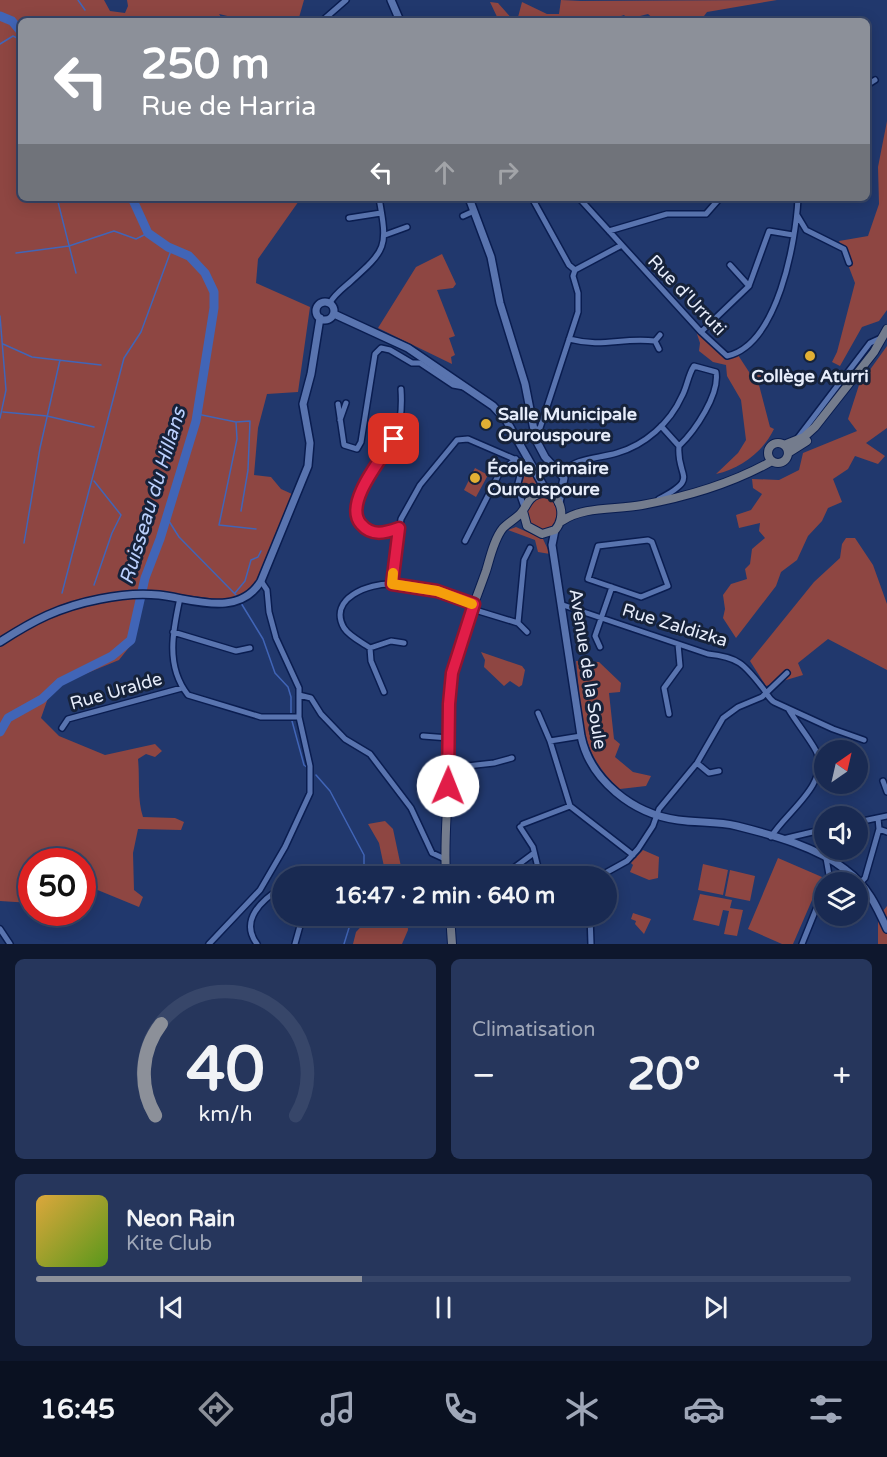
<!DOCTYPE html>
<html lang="fr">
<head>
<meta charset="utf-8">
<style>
	:root { --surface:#192a52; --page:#26365c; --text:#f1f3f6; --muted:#9fa7b8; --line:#374669; --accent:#8c9099 }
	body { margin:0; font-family:"Varela Round",sans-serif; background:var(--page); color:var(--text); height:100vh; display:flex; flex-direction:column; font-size:22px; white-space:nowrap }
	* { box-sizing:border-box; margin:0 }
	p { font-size:20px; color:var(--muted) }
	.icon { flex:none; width:33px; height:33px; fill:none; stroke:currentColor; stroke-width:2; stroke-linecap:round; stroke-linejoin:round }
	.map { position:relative; height:944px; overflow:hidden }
	.details { display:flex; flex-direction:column; gap:15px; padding:15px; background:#0e172d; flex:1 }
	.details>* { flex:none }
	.hud { position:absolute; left:18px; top:18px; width:852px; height:183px; border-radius:9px; box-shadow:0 3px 15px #0003,0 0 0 2px var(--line); background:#8c9099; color:#fff; overflow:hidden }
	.needle { width:39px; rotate:34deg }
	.controls { position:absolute; left:814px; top:740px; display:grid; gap:12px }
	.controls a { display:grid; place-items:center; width:54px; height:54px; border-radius:50%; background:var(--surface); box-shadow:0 3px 15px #0003,0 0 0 2px var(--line); font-size:30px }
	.speed { position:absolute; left:18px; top:848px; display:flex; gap:12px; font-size:30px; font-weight:700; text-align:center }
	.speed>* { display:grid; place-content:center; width:78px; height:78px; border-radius:50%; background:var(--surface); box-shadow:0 3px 15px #0003,0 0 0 2px var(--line); line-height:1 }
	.speed .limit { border:9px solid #d22; background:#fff; color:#111 }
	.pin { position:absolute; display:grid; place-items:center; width:51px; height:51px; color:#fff; margin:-26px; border-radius:12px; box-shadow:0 3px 9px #0006 }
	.me { position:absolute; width:66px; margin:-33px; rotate:1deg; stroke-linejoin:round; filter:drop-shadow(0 0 4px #0008) }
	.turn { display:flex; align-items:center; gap:21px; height:126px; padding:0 24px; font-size:27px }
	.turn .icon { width:78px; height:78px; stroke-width:2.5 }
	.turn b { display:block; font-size:42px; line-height:51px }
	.lanes { display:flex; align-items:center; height:57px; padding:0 24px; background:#0003; justify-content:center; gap:30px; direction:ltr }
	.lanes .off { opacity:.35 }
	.big { font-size:45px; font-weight:700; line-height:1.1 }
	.details .card { flex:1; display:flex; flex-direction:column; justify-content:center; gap:9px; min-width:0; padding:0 21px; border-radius:9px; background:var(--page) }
	.details .dial { align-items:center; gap:0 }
	.dial svg { height:156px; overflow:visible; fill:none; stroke:var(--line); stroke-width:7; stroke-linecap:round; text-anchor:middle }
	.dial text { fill:var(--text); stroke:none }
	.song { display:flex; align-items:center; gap:18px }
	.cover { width:72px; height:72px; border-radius:9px; background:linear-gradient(135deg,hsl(40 70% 55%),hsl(90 70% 35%)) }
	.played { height:6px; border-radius:3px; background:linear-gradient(90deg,var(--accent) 40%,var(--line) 40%) }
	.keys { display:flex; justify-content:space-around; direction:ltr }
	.heat { display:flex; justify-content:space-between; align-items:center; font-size:33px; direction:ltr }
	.details .tiles { flex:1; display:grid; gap:15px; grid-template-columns:1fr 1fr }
	.card:last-child { grid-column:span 2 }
	.trip { position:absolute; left:272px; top:866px; width:345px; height:60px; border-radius:30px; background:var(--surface); box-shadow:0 3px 15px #0003,0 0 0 2px var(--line); font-weight:700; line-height:60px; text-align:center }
	.menu { display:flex; height:96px; justify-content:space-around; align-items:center; background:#0a1121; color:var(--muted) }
	.menu .icon { width:42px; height:42px }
	.menu .selected { color:var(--accent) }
	.menu b { font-size:27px; color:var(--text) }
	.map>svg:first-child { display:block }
	.green { fill:#8e4642 }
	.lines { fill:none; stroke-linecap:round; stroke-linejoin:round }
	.stream { stroke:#4165b7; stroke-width:1.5 }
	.river { stroke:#4165b7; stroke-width:9 }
	.minor-casing { stroke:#0a1d50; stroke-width:8 }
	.tertiary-casing { stroke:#0a1d50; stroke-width:10 }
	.secondary-casing { stroke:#0a1d50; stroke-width:10 }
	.minor { stroke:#5974af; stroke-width:5 }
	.tertiary { stroke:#5974af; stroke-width:7 }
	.secondary { stroke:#747c8d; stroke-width:8 }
	.route-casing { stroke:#92132f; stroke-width:15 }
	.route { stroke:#e11d48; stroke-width:10 }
	.slow { stroke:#f59e0b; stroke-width:10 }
	.poi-dot { fill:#e2af34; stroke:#16223a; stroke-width:2 }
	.labels { text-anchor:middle; stroke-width:6; stroke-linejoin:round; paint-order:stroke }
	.street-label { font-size:18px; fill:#e7edfb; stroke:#16223a }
	.poi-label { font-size:18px; font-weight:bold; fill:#e7edfb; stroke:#16223a; text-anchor:start }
	.water-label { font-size:20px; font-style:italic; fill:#bbd0fd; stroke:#16223a }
</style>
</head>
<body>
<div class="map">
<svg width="887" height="944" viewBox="0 0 887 944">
	<rect width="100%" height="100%" fill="#21386d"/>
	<path class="green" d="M0,0H104L110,11L125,13L128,6L127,0H304L298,21H249L219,14L224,21H21V198H301L258,259L256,283L310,307L298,392L267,394L258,428L254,475L271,477L281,489L292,494L258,579L248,592L225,600L146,590L134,641L119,660L58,685L48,698L41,718L59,736L105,755L155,744L162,751L155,757L146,754L138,759C140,778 137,799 143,817L175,818L184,822L181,830L138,829L133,853L134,890L143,897L139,907L83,884L80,858L56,855L54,861H32L31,903L0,901Z
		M561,0L581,1L777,0L707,12L704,16L706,21H656L648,14L628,19L624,15L621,16L623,21H517L522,2L547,14H559Z
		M490,2L498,3L514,21H499Z
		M887,121V310L879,321L862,327L840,366L832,362L837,352L855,283L839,241L868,236L879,204L878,167Z
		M442,254L456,284L453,288L437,290L455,336L449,338L455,355L451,357L452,364L378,328L416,267Z
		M695,328L723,354L738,355L751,375L756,369L765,376L759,385L770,427L774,429C763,452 741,468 716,474L738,453L746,440L741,400L727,376L726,365L713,362L699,351L700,343Z
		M887,346V428L866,443L885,456L878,464L855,456L848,469L833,479L842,502L828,508L822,521L808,536L797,560L781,572L776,586L736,638L723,618L725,609L723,595L731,584L747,579L745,569L750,564L752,549L765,538L759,531L760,523L739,528L736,515L751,510L762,494L753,488L752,479L779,480L799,470L803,453L857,431L848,419L859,385Z
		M528,466L536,481L535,491L528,494L521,486Z
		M475,468L488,475L476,497L464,490Z
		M527 513a16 16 0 1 1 32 0a16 16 0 1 1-32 0Z
		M516,527L543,539L550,554L538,552L535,540L508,530Z
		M846,538H855L873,565L887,604V670L828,639L798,663L803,675L766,686L750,661L814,582L840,558L842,544Z
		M481,652L522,666L525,670L522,685L519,687L510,681L504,686L484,667L485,660Z
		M576,661L599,662L621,683L620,692L609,693L614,739L620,744L615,757L633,772L651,776L646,786L620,789C578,753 582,713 576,661Z
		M385,821L393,829L403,876H386L379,843L368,824Z
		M643,850L659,857L658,878L649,880L630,872L633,865L631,863Z
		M778,858L822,877L793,944H782L748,929Z
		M703,864L728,870L723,895L698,890Z
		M730,870L755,876L750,901L725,896Z
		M700,894L732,900L730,908L743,910L737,936L724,934L729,911L723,910L719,926L693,920Z
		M887,906V944H878V917Z
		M633,913L651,919L644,934L635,924L636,921L631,919Z
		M372,915H407L408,930L402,944H353L356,932Z"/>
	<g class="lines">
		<path class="stream" d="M78,0L85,10
			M0,44L13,36L19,39
			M57,198L76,273
			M16,253L69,246L114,231L136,239L148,233
			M0,316L6,390L0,418
			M3,344L32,357L101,365
			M3,412L47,416L94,427
			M197,414L236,422L250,421L248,470L241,511
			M236,422L237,439L219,525L256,529
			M167,518L179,537L237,596
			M24,543L40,448L60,360
			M94,585L112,533L121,515L94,481
			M62,593L124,358L141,332L172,248
			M235,593L245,581L251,560L258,557L261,551
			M241,603L263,639L275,673L288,687L291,697V714
			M292,721L304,765L308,768
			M316,775L330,791L364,855V876
			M344,944L353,915"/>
		<path class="river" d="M0,16L12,21L21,32
			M0,732L8,718L42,699L60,682L112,656L131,640L145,578L160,539L196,421L214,308V292L205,273L189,256L168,247L148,233L132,198"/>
		<defs>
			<path id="minor" d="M322,21L346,0
				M867,85L875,80
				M532,198L569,265L575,270L573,276L578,293V312L540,428L534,431
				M579,198L701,332L727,356C778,345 796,241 798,198
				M797,215L806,230L844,249L849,263
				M463,216L474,211
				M349,218L381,213
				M609,231L667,214H706L720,198
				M385,235L407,227
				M730,265L749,286
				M575,270L620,246
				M330,303C334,295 342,289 349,283C387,249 388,248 379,198
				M701,332L749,286L769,231L793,235
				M569,339C603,348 622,337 655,341
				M659,349L655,341L660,335
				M338,404L344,445L357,449L361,442L375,354L381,348L390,350L412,363H420L453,385L464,387
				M340,420L346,403
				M797,439L870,343L881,338
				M561,473C577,457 597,459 617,453C645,445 670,423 682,396C687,387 688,375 694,366L716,372C720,394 695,431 679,446L661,426
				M659,499C701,477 676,478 679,446
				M399,528C386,533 372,537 361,525C341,501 387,458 396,435C401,422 402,404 401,389
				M648,540L652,542L668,586L641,597L588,579L598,546Z
				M465,541L500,472L516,459
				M392,584L401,519L420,485L457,440L468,439L519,461L522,468L517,487L524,507
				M180,598C173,630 165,666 188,695L261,717H299
				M563,605L708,654C738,657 744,664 762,687C767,693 768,698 774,702L833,729L864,740
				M472,609L518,623L524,560L530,548
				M518,623L527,632
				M173,632L236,651L250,648
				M600,647L595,636L612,587
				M370,648L391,641L404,643
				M384,692L371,661L370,648C362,642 350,637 344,628C327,598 370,583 392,584C420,584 448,594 474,604
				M299,695L311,698L321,714L345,739L370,754L411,808L432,853L445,859
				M538,713L550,741L570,806L633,855
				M669,714L664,688L680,666L678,644
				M62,728L68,719L182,688
				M423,736L449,738
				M550,741L581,736
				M697,763L709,773L719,771
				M449,768L494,763L512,758
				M883,781L887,792
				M878,818L879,829L887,832
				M858,822L887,816
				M523,824L570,806
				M520,827L533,847L540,876
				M771,837C785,813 829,785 817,753C813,743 796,722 789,710
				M783,839L825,829
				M826,858L829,875L827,882
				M507,873L534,853
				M600,876L627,861L638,849L653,826L659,809L697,763L723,718L738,707L762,697L787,673
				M860,883L865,878L879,829
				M590,915L591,944
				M0,929L10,944
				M209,944L260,890L285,847L310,793V766L299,717V688L276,638L269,612L267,590L261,581
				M257,944C239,920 262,900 282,887
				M295,944L303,915
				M802,944L825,887"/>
			<path id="tertiary" d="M391,0L400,21
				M469,198L491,257L500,303L525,384L536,440L545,457L564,478L559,503
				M316 311a9 9 0 1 1 18 0a9 9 0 1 1-18 0Z
				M334,314L408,348L493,406L506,420L548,494
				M555,530L552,545L581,736C590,780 633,814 678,820C698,823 718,821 737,826C773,835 817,847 846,870C867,885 877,907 887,929
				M0,642C34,620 59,607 100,599C119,595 140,593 159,595C193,599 239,618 261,581L308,466L310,443L303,404L311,374L320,318"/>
			<path id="secondary" d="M768 453a10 10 0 1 1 20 0a10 10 0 1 1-20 0Z
				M784,445L804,437L815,427L874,352L887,329
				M788,453L807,441
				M562,521C583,506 616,510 642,505C686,497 733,483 772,461
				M446,876C444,844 447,817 448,785C450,754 446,724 450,693C454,650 472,611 486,571C490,558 494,539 503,528C508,523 515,519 520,514C527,507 527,498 538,494C560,488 568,516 555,530L542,534L527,526L523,511
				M450,915L452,944"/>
		</defs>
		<use href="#minor" class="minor-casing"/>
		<use href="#tertiary" class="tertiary-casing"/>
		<use href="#secondary" class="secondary-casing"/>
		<use href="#minor" class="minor"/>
		<use href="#tertiary" class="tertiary"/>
		<use href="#secondary" class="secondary"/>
	</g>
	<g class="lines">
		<defs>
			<path id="route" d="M394,439C382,458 343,504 361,524C372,537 385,533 399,528L392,584L437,591L474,604L452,673L449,704L448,786"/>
		</defs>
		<use href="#route" class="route-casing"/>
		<use href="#route" class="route"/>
		<path class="slow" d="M393,573L392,584L437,591L472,604"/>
	</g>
	<g class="poi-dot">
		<circle cx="810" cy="356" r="6"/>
		<circle cx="486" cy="424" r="6"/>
		<circle cx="475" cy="478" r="6"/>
	</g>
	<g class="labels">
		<g class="street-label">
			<text transform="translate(687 295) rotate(46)" y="6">Rue d'Urruti</text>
			<text transform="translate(675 625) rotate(17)" y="6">Rue Zaldizka</text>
			<text transform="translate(588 669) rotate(81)" y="6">Avenue de la Soule</text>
			<text transform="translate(116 691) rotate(-16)" y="6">Rue Uralde</text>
		</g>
		<g class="poi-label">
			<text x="810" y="382" text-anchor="middle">Collège Aturri</text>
			<text x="498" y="420">Salle Municipale<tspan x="498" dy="21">Ourouspoure</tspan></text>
			<text x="487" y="474">École primaire<tspan x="487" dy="21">Ourouspoure</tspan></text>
		</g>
		<g class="water-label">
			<text transform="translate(152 496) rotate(-73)" y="7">Ruisseau du Hillans</text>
		</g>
	</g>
</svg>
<div class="controls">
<a><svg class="needle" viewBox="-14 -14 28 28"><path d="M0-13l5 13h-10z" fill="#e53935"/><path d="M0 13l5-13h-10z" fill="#9fa7b8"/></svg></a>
<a><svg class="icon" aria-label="sound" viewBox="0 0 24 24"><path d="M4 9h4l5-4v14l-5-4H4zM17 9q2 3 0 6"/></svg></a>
<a><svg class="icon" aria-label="layers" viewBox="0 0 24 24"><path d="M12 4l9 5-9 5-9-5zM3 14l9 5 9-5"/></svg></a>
</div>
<div class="speed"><div class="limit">50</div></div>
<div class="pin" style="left:394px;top:439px;background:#d93025"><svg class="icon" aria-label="arrive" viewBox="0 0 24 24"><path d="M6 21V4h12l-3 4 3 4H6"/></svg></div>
<svg class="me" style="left:448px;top:786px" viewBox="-20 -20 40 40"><circle r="19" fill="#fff"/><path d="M0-13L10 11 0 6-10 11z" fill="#e11d48"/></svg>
<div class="trip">16:47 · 2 min · 640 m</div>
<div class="hud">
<div class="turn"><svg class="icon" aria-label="left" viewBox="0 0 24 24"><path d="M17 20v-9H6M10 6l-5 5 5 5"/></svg><div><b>250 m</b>Rue de Harria</div></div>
<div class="lanes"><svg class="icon" aria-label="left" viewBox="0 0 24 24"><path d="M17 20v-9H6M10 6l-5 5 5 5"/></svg><svg class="icon off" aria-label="ahead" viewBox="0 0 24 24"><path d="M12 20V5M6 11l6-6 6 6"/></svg><svg class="icon off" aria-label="right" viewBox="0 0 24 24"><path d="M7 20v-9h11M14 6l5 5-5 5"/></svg></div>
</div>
</div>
<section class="details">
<div class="tiles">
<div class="card dial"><svg viewBox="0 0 100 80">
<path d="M14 69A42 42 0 1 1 86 69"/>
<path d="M14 69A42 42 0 0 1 17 22" stroke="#8c9099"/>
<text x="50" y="56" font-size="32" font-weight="700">40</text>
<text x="50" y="72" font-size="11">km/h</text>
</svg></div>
<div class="card"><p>Climatisation</p>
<div class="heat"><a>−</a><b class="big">20°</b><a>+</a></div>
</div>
<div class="card">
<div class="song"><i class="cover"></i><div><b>Neon Rain</b><p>Kite Club</p></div></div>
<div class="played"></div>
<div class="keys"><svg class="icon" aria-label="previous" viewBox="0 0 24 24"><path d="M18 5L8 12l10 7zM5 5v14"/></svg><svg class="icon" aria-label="pause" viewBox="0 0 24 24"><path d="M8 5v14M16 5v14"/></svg><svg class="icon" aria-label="next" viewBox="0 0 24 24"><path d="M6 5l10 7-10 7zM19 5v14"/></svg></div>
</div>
</div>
</section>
<nav class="menu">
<b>16:45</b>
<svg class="icon selected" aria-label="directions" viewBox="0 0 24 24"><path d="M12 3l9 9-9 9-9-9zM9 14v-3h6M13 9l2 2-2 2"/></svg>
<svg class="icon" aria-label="music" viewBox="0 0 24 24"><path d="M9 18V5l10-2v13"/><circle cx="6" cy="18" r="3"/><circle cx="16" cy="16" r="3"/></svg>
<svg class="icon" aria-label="phone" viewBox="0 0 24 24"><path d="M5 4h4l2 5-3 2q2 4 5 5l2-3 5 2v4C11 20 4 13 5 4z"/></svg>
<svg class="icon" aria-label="climate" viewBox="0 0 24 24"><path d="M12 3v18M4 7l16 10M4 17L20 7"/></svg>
<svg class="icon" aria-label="car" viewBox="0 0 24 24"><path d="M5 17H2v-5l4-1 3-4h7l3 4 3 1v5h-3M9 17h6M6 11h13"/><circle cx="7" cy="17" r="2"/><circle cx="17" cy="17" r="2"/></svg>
<svg class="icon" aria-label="filters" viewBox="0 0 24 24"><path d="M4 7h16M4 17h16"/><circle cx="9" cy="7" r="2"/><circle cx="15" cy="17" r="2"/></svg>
</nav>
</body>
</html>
